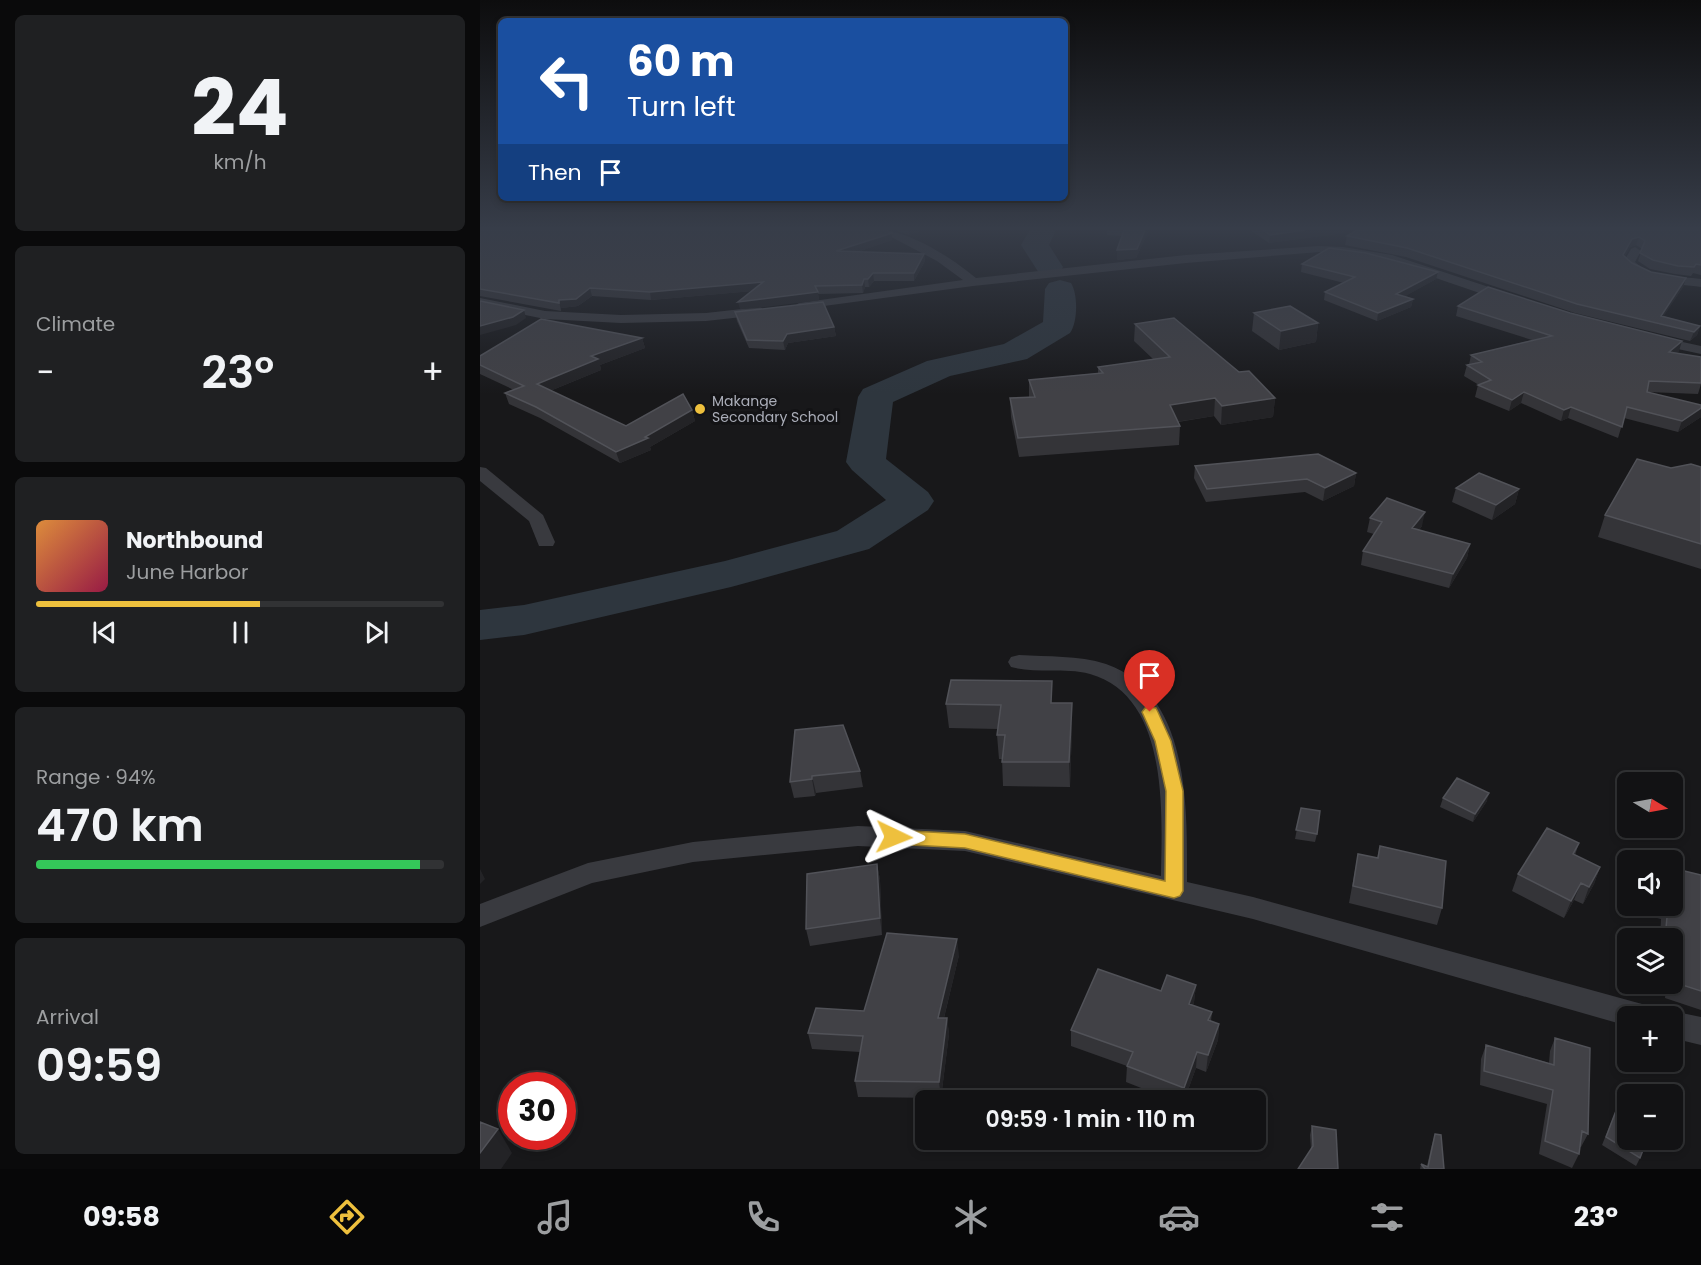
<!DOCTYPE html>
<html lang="en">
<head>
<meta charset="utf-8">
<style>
	:root { --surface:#121214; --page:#1f2022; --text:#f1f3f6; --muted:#9c9ea0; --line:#313234; --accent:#eec03d }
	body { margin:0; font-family:Poppins,sans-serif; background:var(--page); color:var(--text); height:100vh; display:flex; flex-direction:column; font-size:22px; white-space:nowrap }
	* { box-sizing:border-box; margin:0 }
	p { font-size:20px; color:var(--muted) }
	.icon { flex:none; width:33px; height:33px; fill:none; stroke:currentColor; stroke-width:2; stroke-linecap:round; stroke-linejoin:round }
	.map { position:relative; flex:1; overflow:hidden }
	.details { display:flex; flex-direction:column; gap:15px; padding:15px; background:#0a0a0b; width:480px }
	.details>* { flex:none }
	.banner { position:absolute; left:18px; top:18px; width:570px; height:183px; border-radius:9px; box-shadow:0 3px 9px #0003,0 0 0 2px var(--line); background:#1a4fa0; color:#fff; overflow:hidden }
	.needle { width:39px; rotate:100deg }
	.tools { position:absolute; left:1137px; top:772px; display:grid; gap:12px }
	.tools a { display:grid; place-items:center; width:66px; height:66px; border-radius:9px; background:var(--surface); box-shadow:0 3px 9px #0003,0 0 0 2px var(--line); font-size:30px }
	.speed { position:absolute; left:18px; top:1072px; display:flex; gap:12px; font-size:30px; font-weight:700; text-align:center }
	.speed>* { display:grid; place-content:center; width:78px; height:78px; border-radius:50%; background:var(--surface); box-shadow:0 3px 9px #0003,0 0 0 2px var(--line); line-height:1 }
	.speed .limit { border:9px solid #d22; background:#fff; color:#111 }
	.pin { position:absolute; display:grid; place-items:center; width:51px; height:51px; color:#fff; margin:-62px -26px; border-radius:50% 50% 50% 0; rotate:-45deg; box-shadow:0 0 6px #0007 }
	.pin .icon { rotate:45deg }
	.me { position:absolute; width:66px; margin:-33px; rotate:92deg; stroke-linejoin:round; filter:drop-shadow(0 0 4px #0008) }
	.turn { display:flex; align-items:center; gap:21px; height:126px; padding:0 30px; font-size:27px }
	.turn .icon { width:78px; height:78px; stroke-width:2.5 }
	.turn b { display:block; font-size:42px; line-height:51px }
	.then { display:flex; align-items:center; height:57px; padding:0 30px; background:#0003; gap:12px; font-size:22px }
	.big { font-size:45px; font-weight:600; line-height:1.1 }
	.details .tile { flex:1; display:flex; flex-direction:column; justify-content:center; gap:9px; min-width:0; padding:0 21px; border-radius:9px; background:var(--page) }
	.details .dial { align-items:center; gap:0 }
	.dial b { font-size:78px; line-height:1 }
	.song { display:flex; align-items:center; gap:18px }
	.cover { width:72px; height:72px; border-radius:9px; background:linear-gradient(135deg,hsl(30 70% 55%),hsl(340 70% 35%)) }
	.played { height:6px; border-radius:3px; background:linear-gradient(90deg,var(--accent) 55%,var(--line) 55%) }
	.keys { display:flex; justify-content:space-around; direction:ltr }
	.heat { display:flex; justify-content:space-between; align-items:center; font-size:33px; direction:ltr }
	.charge { height:9px; border-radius:4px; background:linear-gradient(90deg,#34c759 94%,var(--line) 0) }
	.trip { position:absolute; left:435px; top:1090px; width:351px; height:60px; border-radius:9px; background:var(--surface); box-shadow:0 3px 9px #0003,0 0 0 2px var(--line); font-weight:600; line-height:60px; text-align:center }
	.tab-bar { display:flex; height:96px; justify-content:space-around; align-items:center; background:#070708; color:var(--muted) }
	.tab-bar .icon { width:42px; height:42px }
	.tab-bar .current { color:var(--accent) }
	.tab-bar b { font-size:27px; color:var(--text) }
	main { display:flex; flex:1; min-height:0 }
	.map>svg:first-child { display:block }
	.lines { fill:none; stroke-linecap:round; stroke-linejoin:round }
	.river { fill:#2e363e; fill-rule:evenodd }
	.minor { fill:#393a3f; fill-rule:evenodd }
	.wall { fill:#343438 }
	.shaded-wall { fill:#232326 }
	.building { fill:#414146; stroke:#515258; stroke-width:1.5 }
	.route { fill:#eec03d; stroke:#9b7d28; stroke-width:1.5 }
	.poi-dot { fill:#eec03d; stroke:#131315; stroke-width:2 }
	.labels { text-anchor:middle; stroke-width:6; stroke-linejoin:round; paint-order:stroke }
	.far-poi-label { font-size:14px; fill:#abaeb9; stroke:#131315; text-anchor:start }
</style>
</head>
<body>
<main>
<section class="details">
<div class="tile dial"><b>24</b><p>km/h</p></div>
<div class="tile"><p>Climate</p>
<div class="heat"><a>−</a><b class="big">23°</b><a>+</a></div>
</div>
<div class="tile">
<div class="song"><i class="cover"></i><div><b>Northbound</b><p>June Harbor</p></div></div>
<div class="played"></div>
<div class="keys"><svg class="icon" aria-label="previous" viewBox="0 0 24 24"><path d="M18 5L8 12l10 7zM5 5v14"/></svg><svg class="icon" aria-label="pause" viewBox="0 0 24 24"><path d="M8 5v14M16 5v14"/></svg><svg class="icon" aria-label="next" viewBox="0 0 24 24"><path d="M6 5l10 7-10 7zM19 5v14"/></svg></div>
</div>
<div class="tile"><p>Range · 94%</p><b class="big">470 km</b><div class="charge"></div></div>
<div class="tile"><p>Arrival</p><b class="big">09:59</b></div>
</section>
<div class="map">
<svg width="1221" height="1169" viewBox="0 0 1221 1169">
	<rect width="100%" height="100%" fill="#18181a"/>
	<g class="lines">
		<path class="river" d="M550,230H576L569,245L583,267L579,273L569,276L559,273L541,245Z
			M580,280L591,283C598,294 598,322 590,333L547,359L470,376L413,402L406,459L448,492L454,501L448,510L389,549L251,587L44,635L0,640V610L44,605L245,561L357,531L406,500L372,470L366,462L378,397L383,389L447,361L524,344L563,322L565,289L569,283Z"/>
		<path class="minor" d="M398,230C429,230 472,258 496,278L706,255L839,246L863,247L912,255L1033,295L1034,298L1028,302L1023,301L906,261L863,253L839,252L706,263L493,286L314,310L313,307L319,303L483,280L457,261Z
			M1155,247L1161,251L1155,262C1172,278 1199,276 1221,279V287C1195,283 1161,285 1143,263L1151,249Z
			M0,298L65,311L141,315L226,313L280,307L287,311L280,315L226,321L141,323L65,319L0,306Z
			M1175,336L1221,346V354L1170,343L1168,340Z
			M0,467L6,468L63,515L75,542L73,546H59L49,521L0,481Z
			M539,655C568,657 598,655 626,664C711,694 707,809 707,882L773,897L1162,1004L1172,1008L1177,1017H1148V1026L773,919L485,851L378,846L213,862L112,883L0,927V904L108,863L213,842L378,826L485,831L681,876C682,812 689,696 610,674C584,667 557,674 531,667L528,662L531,657Z
			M1192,1011L1221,1017V1045L1192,1038V1017H1180Z"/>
	</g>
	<path class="wall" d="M0,230L412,233V240L377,252L444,254L445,261L434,281H394L389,287H385L383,293L338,294L339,300L260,309L272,291L171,300L112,296L98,306L81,308V311L0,296Z
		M415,230H440V231L429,235Z
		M627,230H669L656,258L637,260V250L642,236L627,235Z
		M770,230H864V233L789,243Z
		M1221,230V275L1213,273L1211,276L1195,274L1170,269L1158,261L1162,249L1156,245L1150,247L1145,256L1152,263L1171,272L1206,278L1203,287L1183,316L1220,326L1217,335L1210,341L1095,313L926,257L865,245L867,236Z
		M822,264L958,272L956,279L925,296L933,299L931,307L897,321L844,300L845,292L864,283L821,272Z
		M978,306L1199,351L1196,353L1221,357V384L1218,394L1168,392L1221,417L1198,432L1144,418L1138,438L1088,418L1081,421L1041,403L1029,411L995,397L998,385H999L984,376L987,365H989L991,355L1052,340L976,316Z
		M255,312L354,327L356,336L308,343L305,350L269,348L257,321Z
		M774,313L838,323L836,342L799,350L772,331Z
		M655,324L759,372L795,398L793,417L741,425L734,416L698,422L700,426L699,445L539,457L531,417L530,398L549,397V380L618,373V367L673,359L654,341Z
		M162,338L165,348L120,365L121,370L70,391L146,426L212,410L215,421L170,447L171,450L140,463L60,418L29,404L25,393L34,390L0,374V356Z
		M715,466L876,473L874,486L843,501L825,492L726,502L714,478Z
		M1221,467V569L1118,537L1125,515L1191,468Z
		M976,488L1039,489L1035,504L1012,520L972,502Z
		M890,518L942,526L939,530L990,544L987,558L969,588L881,565L883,551L894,534L887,532Z
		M592,703V727L590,787L523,786L522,759H519L517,735L518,729L469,728L466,704Z
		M315,730L380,771L383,787L336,793L335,796L314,798L310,782Z
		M963,798L1007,801L993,822L960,807Z
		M821,808L837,834L835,842L815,839Z
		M1099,843L1095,855L1120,867L1114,884L1103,904L1094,900L1084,918L1032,891L1038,874Z
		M900,846L962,908L957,925L869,903L878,854L897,858Z
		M1149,858L1162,861H1148V906H1192L1221,875V1010L1185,998L1186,984H1192V939H1180L1181,919L1143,909L1142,873Z
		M397,864L400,880L402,935L330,946L326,929Z
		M479,955L464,1018H467L469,1034L461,1098L378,1097L375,1081L380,1052L332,1049L328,1033L384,1011Z
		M716,985L714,1002L713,1005L732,1012L731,1021L739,1024L738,1040L726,1072L716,1068L704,1101H694L646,1082L647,1066L591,1046V1030L681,991Z
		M1075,1038L1108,1134L1101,1147H1100L1099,1154L1092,1168L1059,1154L1067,1104L1000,1085L1001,1059L1006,1045L1069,1063L1070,1051Z
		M1142,1095L1160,1158L1156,1166L1122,1145Z
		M832,1126L858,1169L831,1149L830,1135Z
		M955,1134L964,1169H940L941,1164L947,1166L951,1148Z"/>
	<path class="shaded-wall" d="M429,230H440V231L429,235Z
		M665,230H669L656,258L637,260V250Z
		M825,230H864V233L789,243L790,235Z
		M412,233V240L357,259L356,251Z
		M1159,237L1156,245L1150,247L1141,263L1143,255L1152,239Z
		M444,254L445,261L434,281V273Z
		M958,272L956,279L915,302L916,294Z
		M393,273L394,281L389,287L388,279Z
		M1206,278L1203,287L1178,325L1181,316Z
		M384,279L385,287L383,293L382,285Z
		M283,282L285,290L171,300L170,292Z
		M110,288L112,296L98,306L81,308V311L79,300Z
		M338,292L339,300L278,308L260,309L258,302Z
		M933,299L931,307L897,321L898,313Z
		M44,310L46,318L36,325L0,335V326Z
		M838,323L836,342L799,350L801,331Z
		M1220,326L1217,335L1210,341L1214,332Z
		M354,327L356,336L308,343L305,350L303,341L307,334Z
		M162,338L165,348L120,365L121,370L60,395L57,384L111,356Z
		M1202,341L1199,351L1186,363L1189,352Z
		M1044,392L1041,403L1029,411L1032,400Z
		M735,398L734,416L689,423L690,405Z
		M795,398L793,417L741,425L742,406Z
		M1091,407L1088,418L1081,421L1084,410Z
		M1221,408V417L1198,432L1202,421Z
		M212,410L215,421L170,447L171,450L140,463L136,452L165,437Z
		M876,473L874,486L843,501L845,488Z
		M1039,489L1035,504L1012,520L1016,505Z
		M945,512L942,526L929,542L932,528Z
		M990,544L987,558L969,588L973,574Z
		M592,703V727L590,787L589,762Z
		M332,776L336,793L335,796L332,779Z
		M1009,793L1007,801L993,822L995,814Z
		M397,864L400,880L402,935L400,918Z
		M1120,867L1114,884L1103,904L1109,887Z
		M0,869L5,879L0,884Z
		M1101,883L1094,900L1084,918L1091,901Z
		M477,939L479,955L460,1034L458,1018Z
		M716,985L714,1002L707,1020L709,1004Z
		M467,1018L469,1034L461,1098L459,1082Z
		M739,1024L738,1040L726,1072L728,1055Z
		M717,1052L716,1068L704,1101H703L704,1088Z
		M18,1129L32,1153L21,1169H0V1153Z"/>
	<path class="building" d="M0,230H406L412,233L356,251L444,254L434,273H393L388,279H384L382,285L335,286L338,292L258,302L283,282L170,292L110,288L96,299L79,300V303L0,289Z
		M644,230H665L657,249L637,250Z
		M783,230H825L790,235Z
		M877,230H1221V265L1216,264L1214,267L1198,266L1173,260L1160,253L1165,241L1159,237L1152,239L1143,255L1152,263L1171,272L1206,278L1181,316L1220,326L1214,332L1097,304L927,248L867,236Z
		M849,248L886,253L958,272L916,294L933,299L898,313L845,292L875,277L822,264Z
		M1008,287L1090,313L1202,341L1189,352L1221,357V383L1169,381L1167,392L1221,405V408L1202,421L1147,407L1142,427L1091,407L1084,410L1044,392L1032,400L998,385L1011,380L987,365L1002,362L991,355L1072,336L978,306Z
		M0,301L44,310L33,317L0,326Z
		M343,302L354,327L307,334L303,341L267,340L255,312Z
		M810,306L838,323L801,331L774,313Z
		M694,318L759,372L769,371L795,398L742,406L735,398L690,405L700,426L538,438L530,398L555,397L549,380L623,373L618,367L690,357L655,324Z
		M61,319L162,338L111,356L118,359L57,384L146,426L203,394L212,410L165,437L168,438L136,452L56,407L25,393L44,386L0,365V356Z
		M838,454L876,473L845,488L827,479L727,489L715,466Z
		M1157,459L1191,468L1211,464L1221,467V544L1125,515Z
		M999,473L1039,489L1016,505L976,488Z
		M907,498L945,512L932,528L990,544L973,574L883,551L902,522L890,518Z
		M471,680L572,681L571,703H592L589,762H522L525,735H517L521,705L466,704Z
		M363,725L380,771L332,776V779L310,782L315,730Z
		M977,778L1009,793L995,814L963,798Z
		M821,808L840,811L837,834L816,830Z
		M1067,828L1099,843L1093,854L1120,867L1109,887L1101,883L1091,901L1038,874Z
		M900,846L966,861L962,908L873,886L878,854L898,858Z
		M1149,858L1162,861H1149Z
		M397,864L400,918L326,929L327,874Z
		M1192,868L1221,875V991L1193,982L1194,964H1192V939H1185L1188,906H1192Z
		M407,933L477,939L458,1018H467L459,1082L375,1081L383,1036L328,1033L336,1008L384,1011Z
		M618,969L681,991L687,975L716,985L709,1004L732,1012L728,1020L739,1024L728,1055L717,1052L704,1088L647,1066L653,1052L591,1030Z
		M1075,1038L1110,1048L1108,1134L1102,1131L1099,1154L1065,1141L1073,1090L1004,1071L1006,1045L1074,1065Z
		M1142,1095L1148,1098V1140H1167L1160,1158L1126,1137Z
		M0,1122L18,1129L0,1153Z
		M832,1126L856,1130L858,1169H818L833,1146Z
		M955,1134L961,1135L964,1169H945L941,1164L948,1167Z"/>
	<linearGradient id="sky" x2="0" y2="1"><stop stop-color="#0d0d0e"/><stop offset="0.58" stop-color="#373d49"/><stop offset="1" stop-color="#373d49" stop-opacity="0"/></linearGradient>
	<rect width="1221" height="394" fill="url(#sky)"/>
	<path class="route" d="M670,707L676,708L678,712L691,741L703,791V891L700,896L694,898L485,848L414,844L408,842L405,837L408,832L414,830L485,834L685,881L686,791L675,741L662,712L665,708Z"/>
	<circle class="poi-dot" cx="220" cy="409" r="6"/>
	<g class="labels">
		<g class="far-poi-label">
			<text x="232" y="406">Makange<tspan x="232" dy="16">Secondary School</tspan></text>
		</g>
	</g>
</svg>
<div class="tools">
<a><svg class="needle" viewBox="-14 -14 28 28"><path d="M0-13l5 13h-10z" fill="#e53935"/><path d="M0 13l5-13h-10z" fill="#9c9ea0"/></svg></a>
<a><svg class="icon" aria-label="sound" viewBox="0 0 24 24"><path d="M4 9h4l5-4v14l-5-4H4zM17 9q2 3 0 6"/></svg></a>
<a><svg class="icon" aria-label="layers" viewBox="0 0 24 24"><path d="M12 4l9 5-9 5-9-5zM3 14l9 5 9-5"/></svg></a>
<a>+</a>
<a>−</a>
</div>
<div class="speed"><div class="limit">30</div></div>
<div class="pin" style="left:670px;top:712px;background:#d93025"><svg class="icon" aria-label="arrive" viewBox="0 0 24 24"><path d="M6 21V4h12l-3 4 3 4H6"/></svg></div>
<svg class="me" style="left:414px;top:837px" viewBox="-20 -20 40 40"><path d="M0-17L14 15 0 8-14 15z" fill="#eec03d" stroke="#fff" stroke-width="4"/></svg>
<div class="trip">09:59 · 1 min · 110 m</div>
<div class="banner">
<div class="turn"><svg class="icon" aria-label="left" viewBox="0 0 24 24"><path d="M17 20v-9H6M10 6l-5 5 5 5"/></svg><div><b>60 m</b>Turn left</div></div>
<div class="then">Then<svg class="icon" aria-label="arrive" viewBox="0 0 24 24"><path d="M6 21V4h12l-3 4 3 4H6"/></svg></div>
</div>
</div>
</main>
<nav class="tab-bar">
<b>09:58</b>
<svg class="icon current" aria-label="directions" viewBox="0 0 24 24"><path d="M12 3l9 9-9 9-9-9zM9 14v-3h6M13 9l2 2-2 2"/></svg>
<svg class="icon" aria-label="music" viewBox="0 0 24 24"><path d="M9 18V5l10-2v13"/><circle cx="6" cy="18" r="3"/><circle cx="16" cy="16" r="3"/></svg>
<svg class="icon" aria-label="phone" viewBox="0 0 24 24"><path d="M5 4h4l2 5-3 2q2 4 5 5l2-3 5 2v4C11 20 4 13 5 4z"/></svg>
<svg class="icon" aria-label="climate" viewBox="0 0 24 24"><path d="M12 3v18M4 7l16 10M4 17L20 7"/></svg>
<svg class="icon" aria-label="car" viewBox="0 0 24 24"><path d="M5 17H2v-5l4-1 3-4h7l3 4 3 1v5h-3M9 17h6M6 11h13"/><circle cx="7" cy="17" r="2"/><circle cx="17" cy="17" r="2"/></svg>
<svg class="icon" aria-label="filters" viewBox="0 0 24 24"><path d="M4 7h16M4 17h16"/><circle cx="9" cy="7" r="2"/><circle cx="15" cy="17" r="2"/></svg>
<b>23°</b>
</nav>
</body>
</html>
